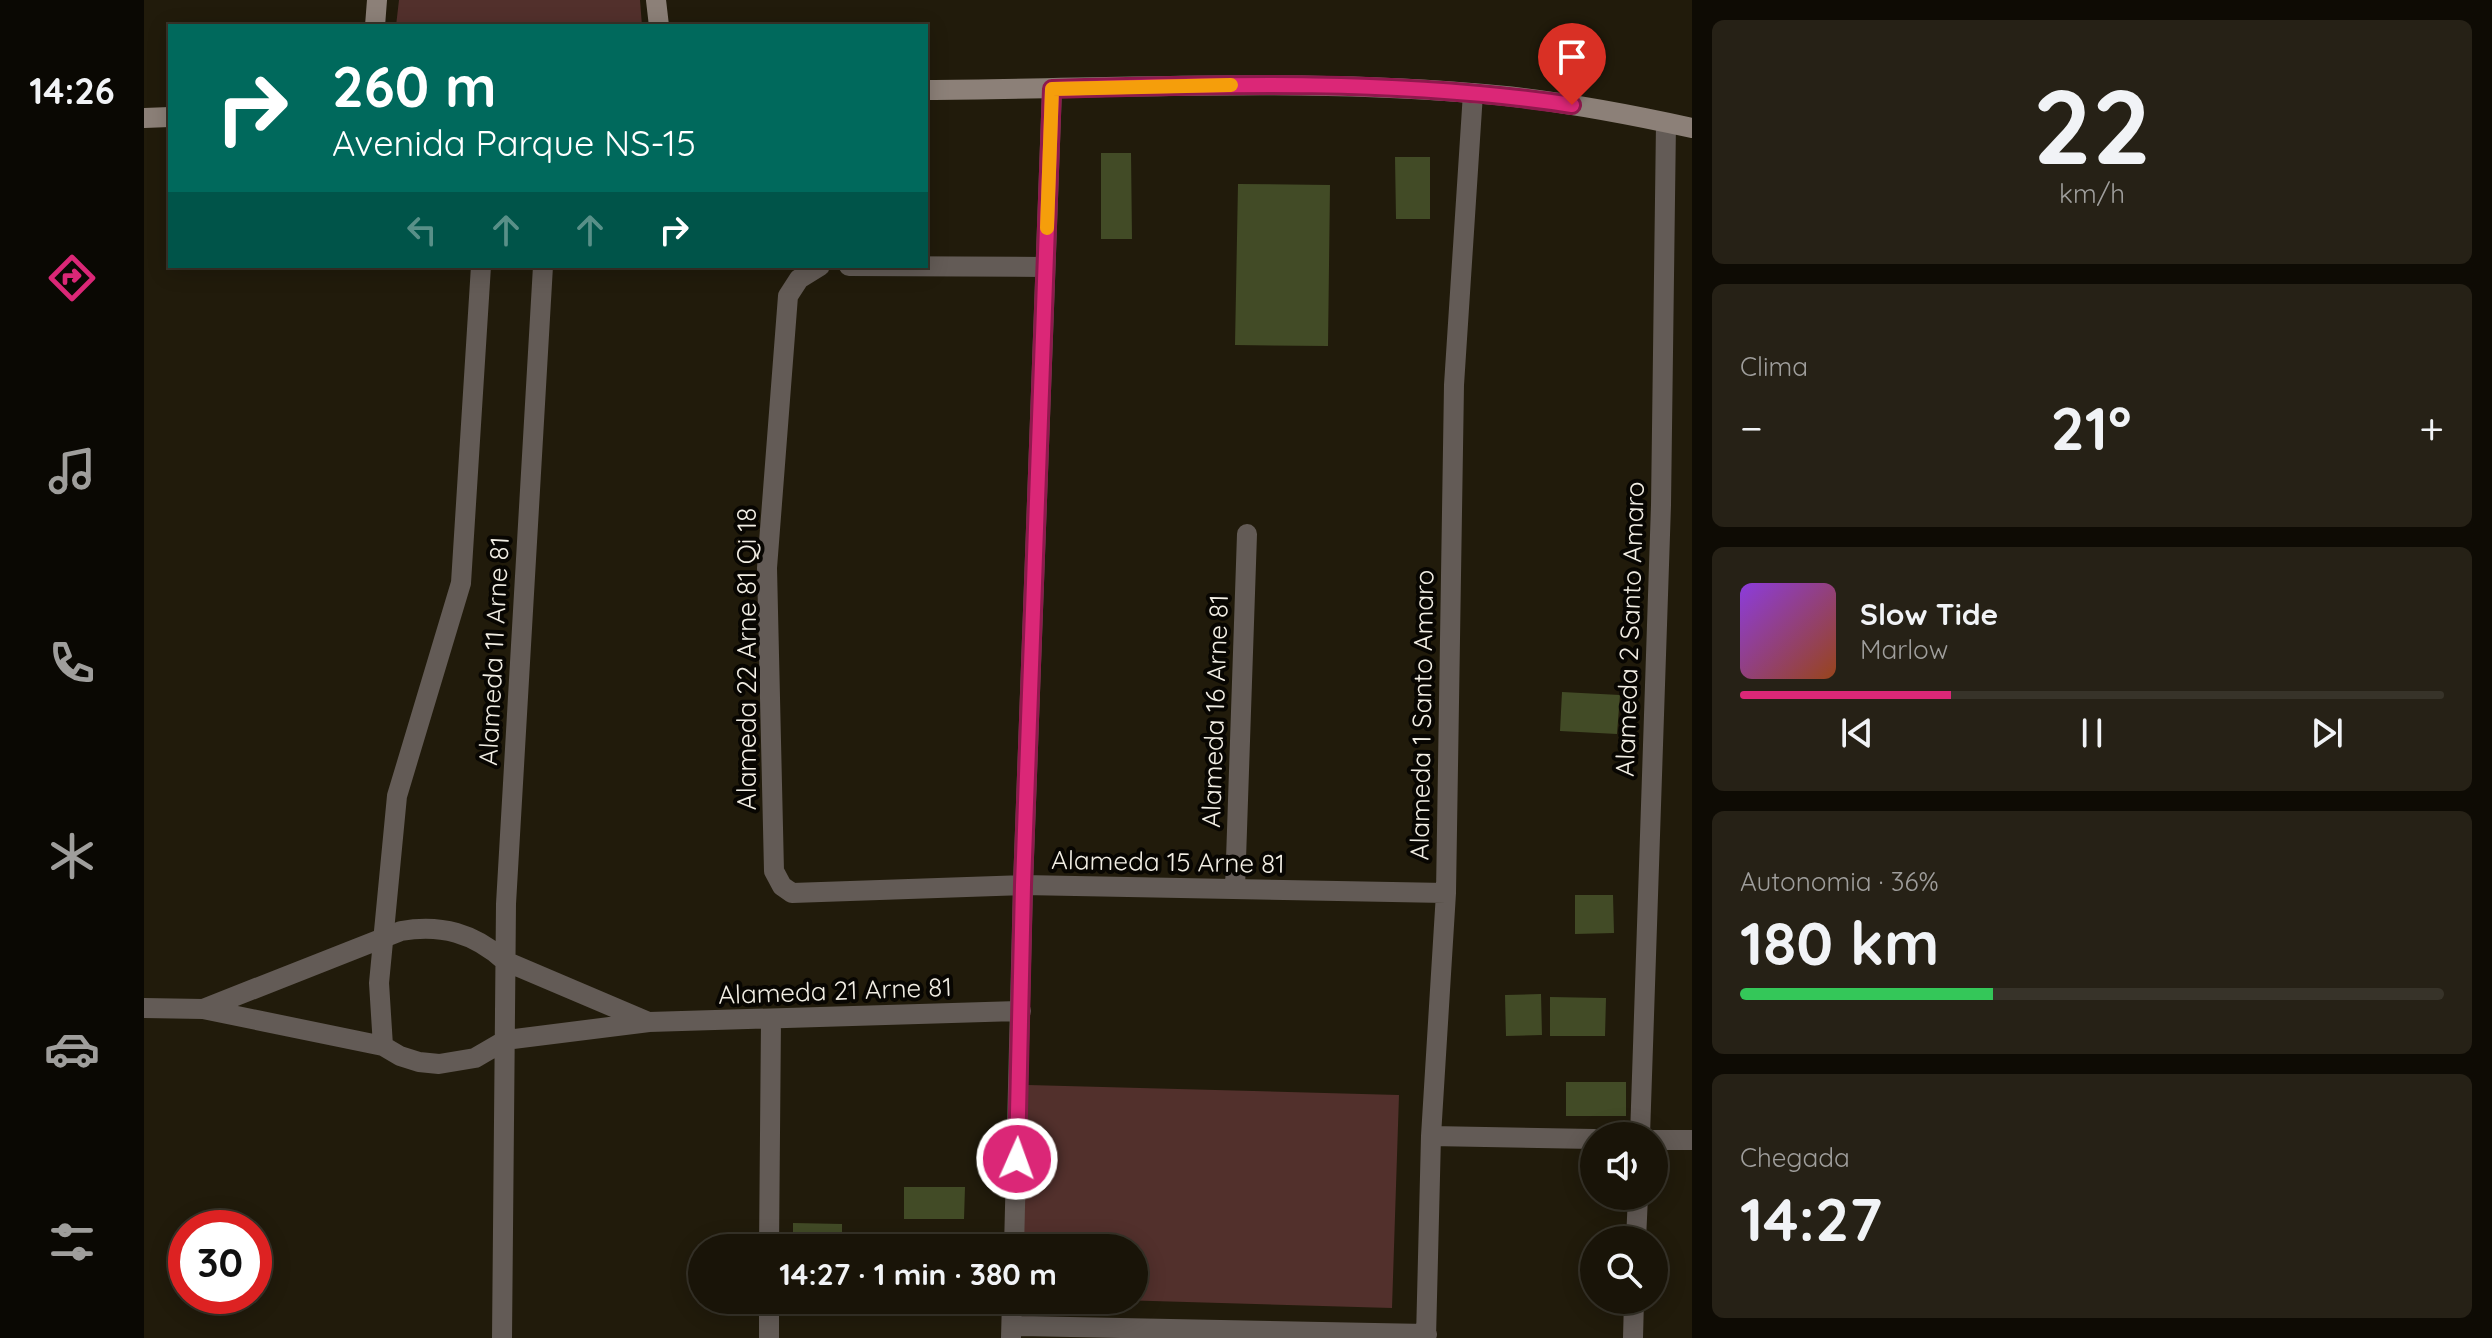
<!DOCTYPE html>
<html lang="pt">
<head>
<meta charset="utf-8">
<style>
	:root { --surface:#191408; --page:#262116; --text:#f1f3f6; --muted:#9f9e9c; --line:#373329; --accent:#db2777 }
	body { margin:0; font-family:Quicksand,sans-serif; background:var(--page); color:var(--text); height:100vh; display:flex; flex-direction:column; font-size:30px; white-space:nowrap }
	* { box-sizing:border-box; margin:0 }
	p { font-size:26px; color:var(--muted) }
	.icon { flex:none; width:44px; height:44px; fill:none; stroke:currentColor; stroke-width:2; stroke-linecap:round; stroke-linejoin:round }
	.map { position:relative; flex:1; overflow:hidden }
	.sheet { display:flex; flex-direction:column; gap:20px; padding:20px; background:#0e0b04; width:800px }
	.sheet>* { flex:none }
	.banner { position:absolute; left:24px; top:24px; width:760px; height:244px; border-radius:0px; box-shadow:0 4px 20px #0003,0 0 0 2px var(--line); background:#00695c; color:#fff; overflow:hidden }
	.buttons { position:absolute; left:1436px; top:1122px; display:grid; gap:16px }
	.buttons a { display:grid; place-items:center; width:88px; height:88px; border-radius:50%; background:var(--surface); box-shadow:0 4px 20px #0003,0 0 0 2px var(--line); font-size:40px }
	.speed { position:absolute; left:24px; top:1210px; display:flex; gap:16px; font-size:40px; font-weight:700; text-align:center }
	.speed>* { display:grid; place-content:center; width:104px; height:104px; border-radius:50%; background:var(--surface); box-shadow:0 4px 20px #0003,0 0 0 2px var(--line); line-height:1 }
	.speed .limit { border:12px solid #d22; background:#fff; color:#111 }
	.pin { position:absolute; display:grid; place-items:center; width:68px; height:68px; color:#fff; margin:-82px -34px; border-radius:50% 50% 50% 0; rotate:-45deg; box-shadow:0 0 8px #0007 }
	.pin .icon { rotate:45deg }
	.me { position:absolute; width:88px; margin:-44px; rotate:2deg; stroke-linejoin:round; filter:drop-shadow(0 0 6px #0008) }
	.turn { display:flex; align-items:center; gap:28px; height:168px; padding:0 32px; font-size:36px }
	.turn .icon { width:104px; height:104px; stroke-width:2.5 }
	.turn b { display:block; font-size:56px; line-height:68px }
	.lanes { display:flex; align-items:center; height:76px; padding:0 32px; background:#0003; justify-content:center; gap:40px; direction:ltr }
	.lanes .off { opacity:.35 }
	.big { font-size:60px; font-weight:700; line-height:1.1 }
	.sheet .tile { flex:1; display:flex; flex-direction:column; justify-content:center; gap:12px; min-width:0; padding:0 28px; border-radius:12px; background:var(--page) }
	.sheet .dial { align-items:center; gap:0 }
	.dial b { font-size:104px; line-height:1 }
	.song { display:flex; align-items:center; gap:24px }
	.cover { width:96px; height:96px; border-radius:12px; background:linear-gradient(135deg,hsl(270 70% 55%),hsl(20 70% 35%)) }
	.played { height:8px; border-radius:4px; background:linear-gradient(90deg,var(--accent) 30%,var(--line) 30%) }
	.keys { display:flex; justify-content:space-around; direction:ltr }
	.heat { display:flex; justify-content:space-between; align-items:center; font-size:44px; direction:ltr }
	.charge { height:12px; border-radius:6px; background:linear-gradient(90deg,#34c759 36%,var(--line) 0) }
	.trip { position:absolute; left:544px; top:1234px; width:460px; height:80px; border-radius:40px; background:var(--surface); box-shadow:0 4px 20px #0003,0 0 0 2px var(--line); font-weight:700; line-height:80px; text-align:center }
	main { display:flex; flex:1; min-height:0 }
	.tabs { display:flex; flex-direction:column; width:144px; justify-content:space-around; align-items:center; background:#0a0803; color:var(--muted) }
	.tabs .icon { width:56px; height:56px }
	.tabs .selected { color:var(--accent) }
	.tabs b { font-size:36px; color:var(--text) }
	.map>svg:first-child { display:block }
	.green { fill:#52302c }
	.building { fill:#424b26 }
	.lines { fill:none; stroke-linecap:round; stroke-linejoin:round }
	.minor { stroke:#635b56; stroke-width:20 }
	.secondary { stroke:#8c8078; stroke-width:20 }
	.route-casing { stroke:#8e194d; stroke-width:20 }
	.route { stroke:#db2777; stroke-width:14 }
	.slow { stroke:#f59e0b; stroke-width:14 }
	.labels { text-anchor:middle; stroke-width:8; stroke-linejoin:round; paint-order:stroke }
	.street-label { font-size:26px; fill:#f2eee4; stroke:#080602 }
</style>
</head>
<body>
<main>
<nav class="tabs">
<b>14:26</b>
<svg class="icon selected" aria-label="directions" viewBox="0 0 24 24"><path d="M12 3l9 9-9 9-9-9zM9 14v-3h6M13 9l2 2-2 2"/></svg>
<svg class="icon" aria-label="music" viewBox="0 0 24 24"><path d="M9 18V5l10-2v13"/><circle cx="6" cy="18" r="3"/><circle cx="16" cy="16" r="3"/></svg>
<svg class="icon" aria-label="phone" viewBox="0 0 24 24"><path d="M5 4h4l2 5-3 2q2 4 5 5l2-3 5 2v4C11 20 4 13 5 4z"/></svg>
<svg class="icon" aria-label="climate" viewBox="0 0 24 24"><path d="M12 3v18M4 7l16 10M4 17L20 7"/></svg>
<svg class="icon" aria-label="car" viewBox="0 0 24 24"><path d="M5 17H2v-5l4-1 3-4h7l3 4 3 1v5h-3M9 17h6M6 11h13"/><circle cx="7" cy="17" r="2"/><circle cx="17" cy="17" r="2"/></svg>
<svg class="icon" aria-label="filters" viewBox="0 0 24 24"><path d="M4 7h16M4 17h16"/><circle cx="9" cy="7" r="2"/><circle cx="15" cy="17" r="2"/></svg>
</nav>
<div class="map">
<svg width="1548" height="1338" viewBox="0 0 1548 1338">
	<rect width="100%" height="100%" fill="#211b0b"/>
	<path class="green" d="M255,0H496L498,26H252Z
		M884,1085L1255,1095L1248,1308L974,1300H990V1248H879Z"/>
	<path class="building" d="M957,153H987L988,239H957Z
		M1251,157H1286V219H1252Z
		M1094,184L1186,185L1184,346L1091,345Z
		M1418,692L1476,695L1473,734L1416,731Z
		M1431,895H1469L1470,933L1431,934Z
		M1397,994L1398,1035L1362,1036L1361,995Z
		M1406,997L1462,998L1461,1036H1406Z
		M1422,1082H1482V1116H1422Z
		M760,1187H821L820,1219H760Z
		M649,1223L698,1224V1248H649Z"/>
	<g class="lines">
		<path class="minor" d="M676,266L655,279L644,296L623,568L630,871L638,886L648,893L879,885L1302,893
			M705,266L901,267
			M1091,889L1103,534
			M0,1008L59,1009L239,1046L256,1056L275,1062L295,1064L331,1058L362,1040L505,1022L877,1011
			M59,1009L257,931C297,924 330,933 361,961L502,1021
			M239,1046L235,983L253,796L317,583L337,266
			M1287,1136L1450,1139
			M1496,1136L1517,505L1522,123
			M1510,1140H1548
			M1492,1240L1494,1196
			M625,1248L627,1019
			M870,1248L879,885L908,89
			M876,1326L1283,1334
			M358,1338L362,904L399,266
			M625,1338V1300
			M867,1338L868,1300
			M1282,1338L1287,1136L1302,893L1310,385L1329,93
			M1489,1338L1490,1300"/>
		<path class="secondary" d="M512,0L515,26
			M231,26L233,0
			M782,90C964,89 1145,78 1327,93C1401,98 1475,112 1548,128
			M0,118L26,117"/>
	</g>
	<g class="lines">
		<defs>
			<path id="route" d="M873,1159L879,885L908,89C1082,84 1256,79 1428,105"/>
		</defs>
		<use href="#route" class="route-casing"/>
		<use href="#route" class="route"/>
		<path class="slow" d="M903,228L908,89L1087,85"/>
	</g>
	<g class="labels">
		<g class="street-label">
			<text transform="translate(1486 629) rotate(-88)" y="9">Alameda 2 Santo Amaro</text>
			<text transform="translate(350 651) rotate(-87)" y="9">Alameda 11 Arne 81</text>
			<text transform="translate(603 659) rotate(-90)" y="9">Alameda 22 Arne 81 Qi 18</text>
			<text transform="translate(1071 711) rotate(-88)" y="9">Alameda 16 Arne 81</text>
			<text transform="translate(1278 715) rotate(-89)" y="9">Alameda 1 Santo Amaro</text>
			<text transform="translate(1024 862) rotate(1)" y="9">Alameda 15 Arne 81</text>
			<text transform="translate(691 991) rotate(-2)" y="9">Alameda 21 Arne 81</text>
		</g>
	</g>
</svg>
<div class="buttons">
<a><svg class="icon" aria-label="sound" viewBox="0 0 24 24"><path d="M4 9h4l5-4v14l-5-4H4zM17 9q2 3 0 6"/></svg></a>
<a><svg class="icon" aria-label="search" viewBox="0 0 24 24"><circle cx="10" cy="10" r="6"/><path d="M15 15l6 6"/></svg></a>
</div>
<div class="speed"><div class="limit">30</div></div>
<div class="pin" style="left:1428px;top:105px;background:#d93025"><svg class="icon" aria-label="arrive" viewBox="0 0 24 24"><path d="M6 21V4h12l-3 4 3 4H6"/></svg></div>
<svg class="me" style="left:873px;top:1159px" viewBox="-20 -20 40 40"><circle r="17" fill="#db2777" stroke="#fff" stroke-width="3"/><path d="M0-11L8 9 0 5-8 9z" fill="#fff"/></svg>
<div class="trip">14:27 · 1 min · 380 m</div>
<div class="banner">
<div class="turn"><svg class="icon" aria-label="right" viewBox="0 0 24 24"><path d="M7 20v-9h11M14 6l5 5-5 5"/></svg><div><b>260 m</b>Avenida Parque NS-15</div></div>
<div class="lanes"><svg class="icon off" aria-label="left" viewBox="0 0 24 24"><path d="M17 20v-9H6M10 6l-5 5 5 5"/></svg><svg class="icon off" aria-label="ahead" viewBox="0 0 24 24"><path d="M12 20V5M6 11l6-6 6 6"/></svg><svg class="icon off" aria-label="ahead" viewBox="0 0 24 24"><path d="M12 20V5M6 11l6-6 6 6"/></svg><svg class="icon" aria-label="right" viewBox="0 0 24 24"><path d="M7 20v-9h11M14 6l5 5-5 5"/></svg></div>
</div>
</div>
<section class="sheet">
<div class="tile dial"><b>22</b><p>km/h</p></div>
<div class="tile"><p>Clima</p>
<div class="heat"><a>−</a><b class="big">21°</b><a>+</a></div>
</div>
<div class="tile">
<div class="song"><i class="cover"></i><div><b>Slow Tide</b><p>Marlow</p></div></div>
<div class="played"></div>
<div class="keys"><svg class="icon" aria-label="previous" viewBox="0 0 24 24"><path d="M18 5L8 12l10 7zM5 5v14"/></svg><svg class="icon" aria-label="pause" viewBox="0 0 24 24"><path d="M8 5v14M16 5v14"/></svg><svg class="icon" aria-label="next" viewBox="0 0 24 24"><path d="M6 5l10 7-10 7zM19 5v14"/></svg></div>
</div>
<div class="tile"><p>Autonomia · 36%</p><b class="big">180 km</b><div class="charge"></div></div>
<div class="tile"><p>Chegada</p><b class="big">14:27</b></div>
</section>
</main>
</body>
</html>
